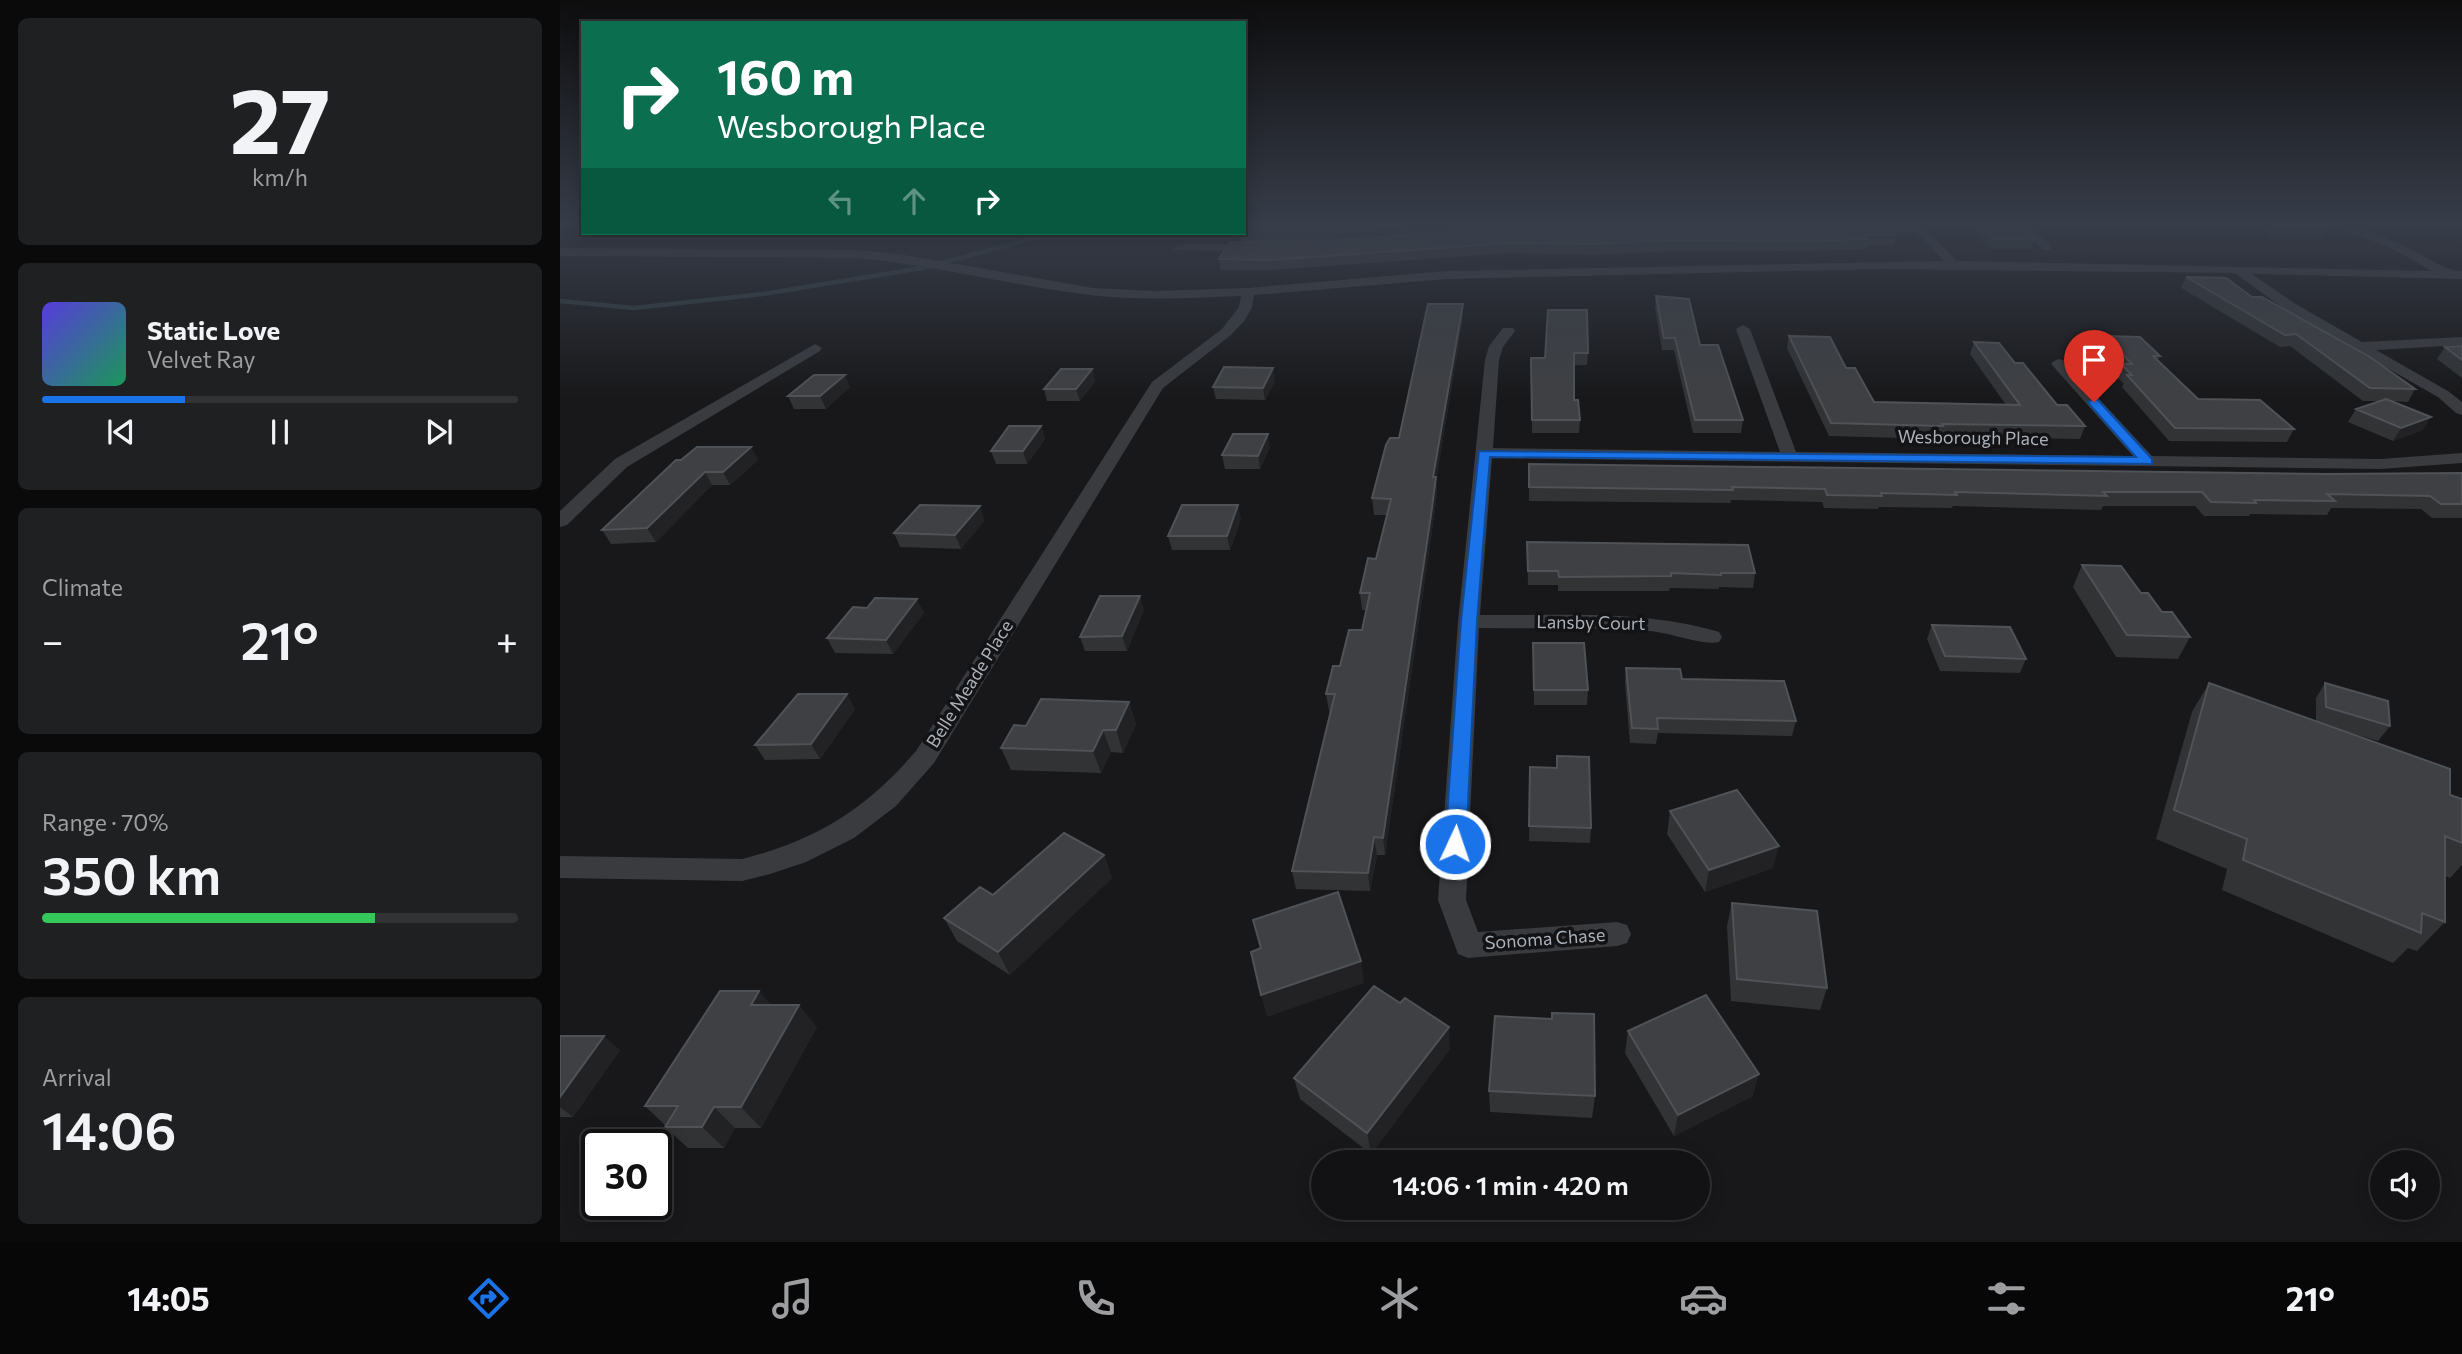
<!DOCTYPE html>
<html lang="en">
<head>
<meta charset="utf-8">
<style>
	:root { --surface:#121214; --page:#1f2022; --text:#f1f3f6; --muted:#9c9ea0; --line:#313234; --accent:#1a73e8 }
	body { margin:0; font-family:Commissioner,sans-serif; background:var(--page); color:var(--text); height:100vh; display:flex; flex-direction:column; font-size:26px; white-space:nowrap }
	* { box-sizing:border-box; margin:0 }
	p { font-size:23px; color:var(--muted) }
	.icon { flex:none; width:38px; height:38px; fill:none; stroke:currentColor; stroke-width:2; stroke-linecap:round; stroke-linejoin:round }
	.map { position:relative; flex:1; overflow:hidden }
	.drawer { display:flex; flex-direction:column; gap:18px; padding:18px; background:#0a0a0b; width:560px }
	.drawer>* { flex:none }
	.hud { position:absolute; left:21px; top:21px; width:665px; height:214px; border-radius:0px; box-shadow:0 4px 18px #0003,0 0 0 2px var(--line); background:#0b6e4f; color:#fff; overflow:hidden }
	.buttons { position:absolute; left:1810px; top:1150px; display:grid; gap:14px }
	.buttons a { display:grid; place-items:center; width:70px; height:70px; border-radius:50%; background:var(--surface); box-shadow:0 4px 18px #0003,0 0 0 2px var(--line); font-size:35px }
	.speed { position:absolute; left:21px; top:1129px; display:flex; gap:14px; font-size:35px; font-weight:700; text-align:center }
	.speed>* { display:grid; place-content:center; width:91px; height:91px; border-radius:50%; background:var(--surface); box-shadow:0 4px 18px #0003,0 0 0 2px var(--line); line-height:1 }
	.speed .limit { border:4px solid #111; border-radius:10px; background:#fff; color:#111 }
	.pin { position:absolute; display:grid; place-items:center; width:60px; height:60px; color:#fff; margin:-72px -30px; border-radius:50% 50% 50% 0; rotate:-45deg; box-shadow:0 0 7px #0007 }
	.pin .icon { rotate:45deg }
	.me { position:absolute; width:77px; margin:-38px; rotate:3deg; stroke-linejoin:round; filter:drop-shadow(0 0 5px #0008) }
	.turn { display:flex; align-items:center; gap:24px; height:147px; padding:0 21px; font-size:32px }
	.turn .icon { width:91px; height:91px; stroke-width:2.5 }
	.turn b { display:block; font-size:49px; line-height:60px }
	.lanes { display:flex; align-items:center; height:66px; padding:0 21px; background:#0003; justify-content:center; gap:35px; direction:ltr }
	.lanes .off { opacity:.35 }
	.big { font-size:52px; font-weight:600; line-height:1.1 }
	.drawer .tile { flex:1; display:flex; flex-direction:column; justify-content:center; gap:10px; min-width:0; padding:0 24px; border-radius:10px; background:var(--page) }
	.drawer .dial { align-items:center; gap:0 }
	.dial b { font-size:91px; line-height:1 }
	.song { display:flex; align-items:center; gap:21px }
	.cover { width:84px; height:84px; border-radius:10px; background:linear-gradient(135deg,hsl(250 70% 55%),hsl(150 70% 35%)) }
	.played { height:7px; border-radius:4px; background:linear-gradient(90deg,var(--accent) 30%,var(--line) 30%) }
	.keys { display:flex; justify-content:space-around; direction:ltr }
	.heat { display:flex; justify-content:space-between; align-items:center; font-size:38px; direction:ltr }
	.charge { height:10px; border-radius:5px; background:linear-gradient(90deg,#34c759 70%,var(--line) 0) }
	.trip { position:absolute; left:751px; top:1150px; width:399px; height:70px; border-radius:35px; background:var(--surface); box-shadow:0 4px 18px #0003,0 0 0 2px var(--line); font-weight:600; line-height:70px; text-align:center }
	.tabs { display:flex; height:112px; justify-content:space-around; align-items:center; background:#070708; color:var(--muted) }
	.tabs .icon { width:49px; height:49px }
	.tabs .on { color:var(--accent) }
	.tabs b { font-size:32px; color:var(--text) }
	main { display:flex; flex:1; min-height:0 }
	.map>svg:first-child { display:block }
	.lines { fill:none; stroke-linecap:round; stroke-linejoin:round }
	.stream { stroke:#2f393e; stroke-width:4.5 }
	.minor { fill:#393b3f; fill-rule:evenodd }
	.wall { fill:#313335 }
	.shaded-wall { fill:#222224 }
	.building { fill:#3e4043; stroke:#4f5256; stroke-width:2 }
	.route { fill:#1a73e8; stroke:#114b97; stroke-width:2 }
	.labels { text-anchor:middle; stroke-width:7; stroke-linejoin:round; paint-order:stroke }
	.street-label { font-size:18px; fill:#abb1b9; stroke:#131315 }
</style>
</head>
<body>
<main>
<section class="drawer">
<div class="tile dial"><b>27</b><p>km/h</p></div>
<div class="tile">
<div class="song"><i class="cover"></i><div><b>Static Love</b><p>Velvet Ray</p></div></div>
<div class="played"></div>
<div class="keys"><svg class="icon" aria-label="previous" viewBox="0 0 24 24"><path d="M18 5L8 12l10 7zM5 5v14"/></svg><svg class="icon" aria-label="pause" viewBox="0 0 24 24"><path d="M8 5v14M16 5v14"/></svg><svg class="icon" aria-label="next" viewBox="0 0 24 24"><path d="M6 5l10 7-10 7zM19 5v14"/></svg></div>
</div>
<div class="tile"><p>Climate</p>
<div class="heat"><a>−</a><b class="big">21°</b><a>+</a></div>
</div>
<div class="tile"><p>Range · 70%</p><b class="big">350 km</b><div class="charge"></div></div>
<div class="tile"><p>Arrival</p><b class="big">14:06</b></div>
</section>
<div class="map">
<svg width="1902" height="1242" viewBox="0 0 1902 1242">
	<rect width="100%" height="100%" fill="#18181a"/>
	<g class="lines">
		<path class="stream" d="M0,301L74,308L203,294L362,268L494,233"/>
		<path class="minor" d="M1361,225L1397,261L1872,271L1831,248L1770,225C1800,224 1832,240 1858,253C1873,261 1886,271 1902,271V279L1692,274L1734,303L1802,342L1902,337V345L1816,350L1888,391L1902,402V415L1896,413L1878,397L1724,309L1675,273L1321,269L887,279L694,295L692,307L685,320L671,335L603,388L374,763L336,806L294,838L246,862L210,874L182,881L0,878V856L182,859C257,840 306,809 356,751L592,382L662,329L679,307L681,296C631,298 580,301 530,295C452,286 376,265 297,258L0,256V248L297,250L339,254L533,288L594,291L688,288L887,271L1384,261L1356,232H1302L1296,229L1302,226Z
			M1458,225H1469L1491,246V250H1483Z
			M619,244H693L699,248L693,252L615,250L613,248Z
			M1183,325L1190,329L1236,452L1573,456L1493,366L1491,363L1498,359L1503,360L1592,456L1820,459L1902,453V463L1820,469L932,458L920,615C999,616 1082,609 1159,632L1162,637L1159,642C1144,646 1108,632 1089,631C1033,627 976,629 919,628L906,900L918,932L1057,922L1067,925L1071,934L1067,943L1057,946L908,958L898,954L878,900L898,621L925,360L929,346L943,328H953L955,331L943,347L939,360L933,448L1220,452L1176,329Z
			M255,344L262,348L260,351L67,467L7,525L0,527V511L55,459Z"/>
	</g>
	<path class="wall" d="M684,225H1211L928,229L761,240L680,241L679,233H684Z
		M1409,225H1459L1475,239L1471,249H1432Z
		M1691,225H1764L1767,227L1762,237H1710Z
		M1336,235L1333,245L1307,246L1306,249L1244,251H1109L1035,255L950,253L712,270H660L659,259L670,242Z
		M1626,277L1692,297L1855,389L1848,402L1833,401L1863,430L1833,441L1788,422L1796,409L1819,401H1803L1730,346L1720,347L1621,288Z
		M1096,296L1140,345L1183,420L1181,433H1133L1114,350H1102L1095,307Z
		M903,304V318L876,481L877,493L872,531L825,855H817L810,891L736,889L732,871L771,711H769L766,694L780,666L802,630L806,610H802L800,593L816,559L827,515H814L812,498L839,438Z
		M988,310L1028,353L1027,365H1014V400L1020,420L1019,433H972L971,358H985Z
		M1229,336L1286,368L1314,402L1446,405L1410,354L1414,342L1455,363L1497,405L1525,426L1520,439L1380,437L1379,439L1269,436L1227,348Z
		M1545,336L1600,356L1598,360L1638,399L1734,429L1727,442L1609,441L1562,387L1564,384L1556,376L1559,368L1540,348Z
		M1902,346V378L1877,359L1885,347Z
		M532,369L535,382L520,401H487L484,389Z
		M715,381L705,400L656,399L653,387Z
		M290,387L266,409H234L228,396Z
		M481,426L485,439L467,464H436L431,451Z
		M710,447L700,469H665L662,455Z
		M116,460H198L170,485H152L96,542L51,544L42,530Z
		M969,464L1766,474L1902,473V518H1872L1861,509L1771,508L1767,515L1690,514L1689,516H1644L1635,506H1543L1541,510L1393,506L1392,508L1319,507L1318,509L1264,508L1262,502L1171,500L1170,503L969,501Z
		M681,519L670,550H612L608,536Z
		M425,520L401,549L340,547L334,533Z
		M967,542L1195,573L1193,588L1159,587V589L1110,588L1109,591H998V585H968Z
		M1522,565L1581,593L1630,637L1618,659L1556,657L1513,587Z
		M584,610L567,651H525L520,637Z
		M364,613L333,654L275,653L267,638Z
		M1372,625L1466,659L1460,673L1380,671L1367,639Z
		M973,657L1028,690L1027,705H974Z
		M1066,668L1122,679L1236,721L1232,736L1098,733L1096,744L1070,743L1065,683Z
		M1649,683L1756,721V698L1765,683L1830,726L1818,741L1778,729L1890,795L1902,799V865L1890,878L1885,876V922L1857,951L1848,948L1833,963L1662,890L1667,869L1596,839L1632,712Z
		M569,702L576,724L563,753L551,752L541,773L451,770L441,748L466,726Z
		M295,709L260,759L205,760L195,745Z
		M970,767L1031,828L1030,843L969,841Z
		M1110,811L1213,868L1145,892L1107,834Z
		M544,855L552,878L450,975L397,941L384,918L433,895Z
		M1172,903L1267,988L1260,1010L1171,1001L1167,926Z
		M211,1005L257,1027L201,1128H175L164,1148H128L105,1127L106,1126L85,1106Z
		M992,1019L1035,1096L1032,1118L930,1112L929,1091Z
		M1068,1031L1193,1096L1114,1136L1065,1053Z
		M0,1036L60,1050L13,1117H0Z
		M890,1049L811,1154L740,1099L734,1078Z"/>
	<path class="shaded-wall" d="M903,304V318L876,481L877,493L872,531L825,855L823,838L873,477Z
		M713,368L715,381L705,400L703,388Z
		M532,369L535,382L520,401L516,389Z
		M285,375L290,387L266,409L260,396Z
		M1871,417L1863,430L1833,441L1841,428Z
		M481,426L485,439L467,464L463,451Z
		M708,434L710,447L700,469L698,456Z
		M191,447L198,460L170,485L163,472Z
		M145,472L152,485L96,542L87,528Z
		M678,505L681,519L670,550L667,536Z
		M420,506L425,520L401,549L395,535Z
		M580,596L584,610L567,651L562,636Z
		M357,599L364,613L333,654L326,640Z
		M287,694L295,709L260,759L251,744Z
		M569,702L576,724L563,753L556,730Z
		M543,730L551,752L541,773L533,751Z
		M814,837L817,855L810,891L808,873Z
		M1219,846L1213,868L1145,892L1149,870Z
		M544,855L552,878L450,975L438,952Z
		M801,961L804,983L707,1017L701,995Z
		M199,991L218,1013L191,1005Z
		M239,1005L257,1027L201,1128L181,1107Z
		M889,1027L890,1049L811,1154L807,1133Z
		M44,1036L60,1050L13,1117L0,1107V1097Z
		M1199,1074L1193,1096L1114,1136L1118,1115Z
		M154,1107L175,1128L164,1148L142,1127Z"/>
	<path class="building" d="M684,225H850L760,231H684Z
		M1326,225L1336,235H1305L1308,239L1245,241L1110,240L1035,244L950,243L711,260L659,259L670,242L760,241L928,230Z
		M1421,225H1459L1475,239H1435Z
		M1712,225H1764L1767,227L1715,226Z
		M1626,277L1666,278L1692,297H1702L1810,357L1855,389L1810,388L1736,334L1725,335Z
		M1096,296L1129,299L1140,345H1158L1183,420H1135L1115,338H1104Z
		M868,304H903L873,477H876L871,515L823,838L814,837L808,873L732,871L775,694H766L773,666H780L789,630H802L810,593H800L808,558L816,559L831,499L812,498L826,445L830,438H839Z
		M988,310H1027L1028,353H1014V400H1018L1020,420H972L971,358H985Z
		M1229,336L1270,337L1286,368H1295L1314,402L1460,405L1414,342L1439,343L1455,363H1463L1497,405H1507L1525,426L1382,424L1383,426L1271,423Z
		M1545,336L1580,337L1600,356H1593L1638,399L1700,400L1734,429L1615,428L1567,375H1572L1561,364H1572Z
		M1902,346V360L1885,347Z
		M664,367L713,368L703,388L653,387Z
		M501,369H532L516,389H484Z
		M254,375H285L260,396H228Z
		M1826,399L1871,417L1841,428L1796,409Z
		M449,426H481L463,451H431Z
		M673,434H708L698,456L662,455Z
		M137,447H191L163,472H145L87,528L42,530L116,460H121Z
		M969,464L1766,474L1902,473V504H1881L1870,496L1767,494L1775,501L1694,500L1696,503L1651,502L1642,492H1543L1547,496L1395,492L1397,495L1321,493L1322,496L1267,495L1265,489L1172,487L1173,490L969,487Z
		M360,505L420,506L395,535L334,533Z
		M622,505H678L667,536H608Z
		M967,542L1188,545L1195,573H1161V575L1111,573V576L999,577L998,571H968Z
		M1522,565L1561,566L1581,593H1588L1602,612H1612L1630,637L1567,635Z
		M540,596H580L562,636L520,637Z
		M315,598L357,599L326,640L267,638L293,607L307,608Z
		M1372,625L1450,627L1466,659L1385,656Z
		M973,643H1024L1028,690H974Z
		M1066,668L1120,669L1122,679L1224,681L1236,721L1097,718L1098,729L1072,728Z
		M1649,683L1890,769V795L1902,799V843L1885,836V922L1862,913L1861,933L1683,860L1687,839L1614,810Z
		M1765,683L1828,701L1830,726L1766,707Z
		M238,694H287L251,744L195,745Z
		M481,699L569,702L556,730H543L533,751L441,748L454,725L466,726Z
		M997,756L1029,757L1031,828L969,826L970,767L997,768Z
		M1177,790L1219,846L1149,870L1110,811Z
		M504,833L544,855L438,952L384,918L420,887L433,895Z
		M778,892L801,961L701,995L691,952L701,948L693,920Z
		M1172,903L1257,911L1267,988L1177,979Z
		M814,986L840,1003L845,998L889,1027L807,1133L734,1078Z
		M160,991H199L191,1005H239L181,1107H154L142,1127H105L118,1106H85Z
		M1146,995L1199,1074L1118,1115L1068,1031Z
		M992,1013L1034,1014L1035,1096L929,1091L935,1016L992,1019Z
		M0,1036H44L0,1097Z"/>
	<linearGradient id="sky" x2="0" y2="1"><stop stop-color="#0d0d0e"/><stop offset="0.56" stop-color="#373d49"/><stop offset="1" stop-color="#373d49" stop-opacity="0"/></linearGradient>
	<rect width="1902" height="399" fill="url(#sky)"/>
	<path class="route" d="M1534,399L1538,400L1592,459V464L930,457L917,621L906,844L903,850L895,852L888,850L885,844L901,621L919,451L1576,457L1530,405L1528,402Z"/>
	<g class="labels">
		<g class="street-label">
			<text transform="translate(1413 438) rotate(1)" y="6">Wesborough Place</text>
			<text transform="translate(1031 623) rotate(1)" y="6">Lansby Court</text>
			<text transform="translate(410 684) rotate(-58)" y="6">Belle Meade Place</text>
			<text transform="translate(985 939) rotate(-4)" y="6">Sonoma Chase</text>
		</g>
	</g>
</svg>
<div class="buttons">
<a><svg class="icon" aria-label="sound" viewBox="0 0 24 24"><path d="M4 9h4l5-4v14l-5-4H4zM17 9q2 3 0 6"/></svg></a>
</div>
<div class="speed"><div class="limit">30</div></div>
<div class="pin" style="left:1534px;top:402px;background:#d93025"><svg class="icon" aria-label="arrive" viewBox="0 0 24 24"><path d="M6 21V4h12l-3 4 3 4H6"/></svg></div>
<svg class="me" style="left:895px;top:844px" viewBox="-20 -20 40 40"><circle r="17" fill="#1a73e8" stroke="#fff" stroke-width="3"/><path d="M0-11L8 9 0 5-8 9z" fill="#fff"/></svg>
<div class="trip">14:06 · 1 min · 420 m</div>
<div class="hud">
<div class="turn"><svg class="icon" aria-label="right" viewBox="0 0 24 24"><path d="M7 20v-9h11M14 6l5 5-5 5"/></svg><div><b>160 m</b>Wesborough Place</div></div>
<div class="lanes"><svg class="icon off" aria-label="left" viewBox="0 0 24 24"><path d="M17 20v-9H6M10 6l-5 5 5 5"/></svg><svg class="icon off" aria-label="ahead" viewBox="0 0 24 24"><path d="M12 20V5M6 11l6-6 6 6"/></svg><svg class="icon" aria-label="right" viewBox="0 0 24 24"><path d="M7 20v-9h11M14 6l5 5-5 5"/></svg></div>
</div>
</div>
</main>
<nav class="tabs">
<b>14:05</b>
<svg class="icon on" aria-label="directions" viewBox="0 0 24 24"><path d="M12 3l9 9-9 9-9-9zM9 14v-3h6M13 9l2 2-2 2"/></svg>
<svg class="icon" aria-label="music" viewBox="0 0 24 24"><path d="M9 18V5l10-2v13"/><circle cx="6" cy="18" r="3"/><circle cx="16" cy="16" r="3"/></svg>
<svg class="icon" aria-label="phone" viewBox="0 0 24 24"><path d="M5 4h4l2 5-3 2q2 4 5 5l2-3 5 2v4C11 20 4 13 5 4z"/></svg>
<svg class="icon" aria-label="climate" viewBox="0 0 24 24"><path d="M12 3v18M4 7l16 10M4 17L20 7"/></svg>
<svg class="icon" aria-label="car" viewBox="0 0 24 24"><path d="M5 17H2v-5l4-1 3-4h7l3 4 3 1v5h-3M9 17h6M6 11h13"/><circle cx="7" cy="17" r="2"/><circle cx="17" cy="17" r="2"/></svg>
<svg class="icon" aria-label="filters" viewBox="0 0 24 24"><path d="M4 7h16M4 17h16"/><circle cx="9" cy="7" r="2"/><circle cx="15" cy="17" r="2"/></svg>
<b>21°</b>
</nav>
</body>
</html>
